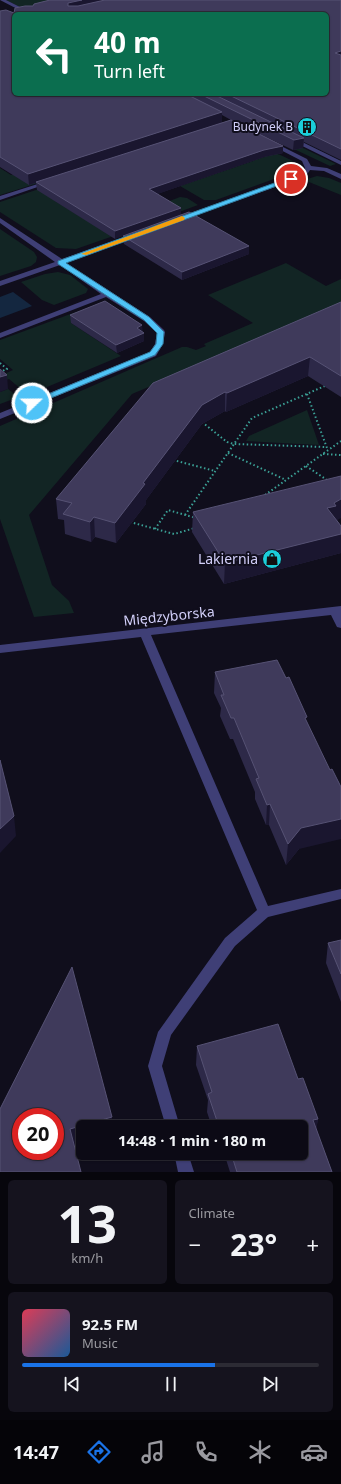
<!DOCTYPE html>
<html lang="en">
<head>
<meta charset="utf-8">
<style>
	:root { --surface:#0c0a15; --page:#15131e; --text:#f1f3f6; --muted:#9a9aa0; --line:#2c2b34; --accent:#1a73e8 }
	body { margin:0; font-family:"Noto Sans",sans-serif; background:var(--page); color:var(--text); height:100vh; display:flex; flex-direction:column; font-size:15px; white-space:nowrap }
	* { box-sizing:border-box; margin:0 }
	p { font-size:13px; color:var(--muted) }
	.icon { flex:none; width:22px; height:22px; fill:none; stroke:currentColor; stroke-width:2; stroke-linecap:round; stroke-linejoin:round }
	.map { position:relative; height:1172px; overflow:hidden }
	.panel { display:flex; flex-direction:column; gap:8px; padding:8px; background:#07060c; flex:1 }
	.panel>* { flex:none }
	.top-card { position:absolute; left:12px; top:12px; width:317px; height:84px; border-radius:6px; box-shadow:0 1px 3px #0004,0 0 0 1px var(--line); background:#0b6e4f; color:#fff; overflow:hidden }
	.speed { position:absolute; left:12px; top:1108px; display:flex; gap:8px; font-size:20px; font-weight:700; text-align:center }
	.speed>* { display:grid; place-content:center; width:52px; height:52px; border-radius:50%; background:var(--surface); box-shadow:0 1px 3px #0004,0 0 0 1px var(--line); line-height:1 }
	.speed .limit { border:6px solid #d22; background:#fff; color:#111 }
	.pin { position:absolute; display:grid; place-items:center; width:34px; height:34px; color:#fff; margin:-17px; border:2px solid #fff; border-radius:50%; box-shadow:0 1px 4px #0007 }
	.me { position:absolute; width:44px; margin:-22px; rotate:68deg; stroke-linejoin:round; filter:drop-shadow(0 0 3px #0008) }
	.turn { display:flex; align-items:center; gap:14px; height:84px; padding:0 16px; font-size:18px }
	.turn .icon { width:52px; height:52px; stroke-width:2.5 }
	.turn b { display:block; font-size:28px; line-height:34px }
	.big { font-size:30px; font-weight:700; line-height:1.1 }
	.panel .card { flex:1; display:flex; flex-direction:column; justify-content:center; gap:6px; min-width:0; padding:0 14px; border-radius:6px; background:var(--page) }
	.panel .dial { align-items:center; gap:0 }
	.dial b { font-size:52px; line-height:1 }
	.song { display:flex; align-items:center; gap:12px }
	.cover { width:48px; height:48px; border-radius:6px; background:linear-gradient(135deg,hsl(350 70% 55%),hsl(210 70% 35%)) }
	.played { height:4px; border-radius:2px; background:linear-gradient(90deg,var(--accent) 65%,var(--line) 65%) }
	.keys { display:flex; justify-content:space-around; direction:ltr }
	.heat { display:flex; justify-content:space-between; align-items:center; font-size:22px; direction:ltr }
	.panel .tiles { flex:1; display:grid; gap:8px; grid-template-columns:1fr 1fr }
	.card:last-child { grid-column:span 2 }
	.trip { position:absolute; left:76px; top:1120px; width:232px; height:40px; border-radius:6px; background:var(--surface); box-shadow:0 1px 3px #0004,0 0 0 1px var(--line); font-weight:700; line-height:40px; text-align:center }
	.menu { display:flex; height:64px; justify-content:space-around; align-items:center; background:#050408; color:var(--muted) }
	.menu .icon { width:28px; height:28px }
	.menu .active { color:var(--accent) }
	.menu b { font-size:18px; color:var(--text) }
	.map>svg:first-child { display:block }
	.green { fill:#122524 }
	.water { fill:#142740 }
	.lines { fill:none; stroke-linecap:round; stroke-linejoin:round }
	.path { stroke:#3ba196; stroke-width:2; stroke-dasharray:1.5 2.5; stroke-linecap:butt }
	.lane { fill:#3f3f76; fill-rule:evenodd }
	.street { fill:#3f3f76; fill-rule:evenodd }
	.wall { fill:#2d2948; fill-rule:evenodd }
	.shaded-wall { fill:#1a162f }
	.building { fill:#3f3a5b; stroke:#565274; fill-rule:evenodd }
	.route { fill:#4fc3f7; stroke:#337fa1 }
	.slow { fill:#f59e0b }
	.labels { text-anchor:middle; stroke-width:4; stroke-linejoin:round; paint-order:stroke }
	.far-poi-label { font-size:12px; fill:#d2cff9; stroke:#100e1c; text-anchor:end }
	.poi-label { font-size:14px; fill:#d2cff9; stroke:#100e1c; text-anchor:end }
	.street-label { font-size:14px; fill:#d2cff9; stroke:#100e1c }
</style>
</head>
<body>
<div class="map">
<svg width="341" height="1172" viewBox="0 0 341 1172">
	<rect width="100%" height="100%" fill="#100e1c"/>
	<path class="green" d="M6,0H61L30,12Z
		M192,94L336,164L330,166L247,127Z
		M276,153L291,160L299,167V169L296,171L216,200H204L180,186Z
		M59,160L64,175L0,195V168L11,175Z
		M317,176L329,178L341,183V195L304,180Z
		M48,186L55,201L84,219L122,233L76,249L56,248L0,212V202Z
		M180,197L187,198L198,205L179,212L167,202Z
		M0,229L34,252L37,257L36,262L31,266L0,276Z
		M286,263L326,286L341,279V305L132,394L29,515L52,585L69,601L74,613L34,617L0,519V426C61,400 121,373 182,347H187L196,350L206,346L204,344L253,323L208,295Z
		M58,272L70,275L88,289L86,293L54,305L42,300L21,282L45,274Z
		M88,309L114,310L122,312L117,317L71,323L121,356L28,395L9,379L1,382L0,376L13,370L0,359V340L76,312Z
		M8,389L19,397L0,404V392Z
		M307,410L319,445L246,441L249,436Z"/>
	<path class="water" d="M13,292L32,306L0,318V297Z"/>
	<g class="lines">
		<path class="path" d="M0,363L7,369L0,372
			M307,394L327,448
			M202,422L227,442L234,444L326,447
			M228,453L286,480
			M323,454L341,455
			M173,460L215,471
			M306,466L327,480
			M265,495L341,441
			M185,515L252,418L327,385
			M130,522L174,534L195,528
			M155,529L168,510L196,518"/>
		<path class="lane" d="M0,0H6L34,14H27Z
			M292,137L341,161V165L290,140L289,139Z
			M269,142H273L307,159L311,166L327,168L341,174V179L324,171L310,170L306,176L183,220H179V218L302,174L305,168L302,161L269,144Z
			M47,181L52,182L0,200V196Z
			M0,218L62,259L134,234H138V236L66,263L150,317L164,330L165,332L163,344L156,356L0,419V413L150,352L155,344L157,333L144,321L106,297L0,338V333L101,294L60,265L0,286V281L55,262L0,223Z"/>
		<path class="street" d="M341,606V628L337,627L331,615L151,635L268,906L341,889V899L268,917L235,946L171,1035L162,1066L180,1127H166L148,1066L158,1032L225,938L257,910L141,637L0,653V645Z
			M174,1153H188L194,1172H178Z"/>
	</g>
	<path class="wall" d="M341,0V160L304,142L303,148L293,150L231,120L283,146V153L264,157L157,194L115,239L37,190L36,183L29,185L0,167V11L14,13L33,6ZM14,14L327,94H14ZM222,115L231,120L222,123Z
		M123,236L249,246V254L182,280L124,244Z
		M341,302V397L308,376L226,412L225,411L202,424L146,500V504L116,543L95,537L91,542L65,534L64,520L58,519L56,499Z
		M70,315L143,332L144,333V341L117,353L71,323Z
		M193,512L337,520L341,526V553L224,584L192,532Z
		M215,672L307,722L299,849L286,865L269,825H266L255,799V792L233,739H230L220,716L221,708L214,693Z
		M341,940V1002L326,963L328,943Z
		M197,1046L298,1079L318,1119L316,1129L332,1172H230L224,1153H301V1127H212L207,1112L208,1100L196,1065Z"/>
	<path class="shaded-wall" d="M82,0H120L69,13L68,6V3Z
		M341,51V61L335,53Z
		M222,112V123L29,185L28,174Z
		M304,138L303,148L293,150L294,140Z
		M283,146V153L264,157L149,197V189L264,150Z
		M181,208V215L115,239V231Z
		M249,246V254L182,280V272Z
		M142,325L143,333L137,328Z
		M144,333V341L117,353L116,345Z
		M310,357L308,376L226,412L227,393Z
		M7,375L8,389L0,392V377Z
		M225,392V411L202,424L146,500V504L116,543L115,523L143,483L202,405Z
		M341,499V518L334,522L327,508L334,503Z
		M94,517L95,537L91,542L90,522Z
		M341,534V553L224,584L225,563Z
		M270,804L269,825H266L267,805Z
		M14,816L16,836L0,853V829Z
		M341,819V839L299,849L286,865L288,844L301,828Z
		M112,1117V1127H83V1144L72,1147L70,1129Z
		M318,1119L315,1137L313,1120Z"/>
	<path class="building" d="M50,0H82L68,3V6H78L105,0H341V51L335,53L341,55V149L227,94H327V14H14V94H186L222,112L28,174L0,157V11L6,10L14,13L15,8L25,6H33L34,4Z
		M200,94H213L304,138L294,140Z
		M231,120L283,146L264,150L149,189L181,208L115,231L36,182Z
		M189,212L249,246L182,272L123,236Z
		M105,301L142,325L137,328L144,333L116,345L70,315Z
		M341,302V376L310,357L227,393L225,392L202,405L143,483L145,484L115,523L94,517L90,522L63,514L72,503L56,499L153,383Z
		M0,369L7,375L0,377Z
		M341,476V499L334,503L336,506L327,508L341,526V534L225,563L193,512Z
		M277,660L286,678L289,677L307,717L305,718L330,770L332,769L341,787V819L301,828L288,844L270,804L267,805L256,779L259,778L234,718H231L221,695H224L215,672Z
		M0,760L14,816L0,829Z
		M341,940V974L328,943Z
		M72,967L112,1117L70,1129L81,1172H0V1109ZM21,1117H55V1151H21Z
		M278,1024L298,1079L303,1078L318,1119L313,1120L332,1172H237L231,1153H301V1127H219L208,1094L212,1092L197,1046Z"/>
	<path class="route" d="M291,177L293,178V180L66,263L149,317L164,332L163,344L155,355L34,405H29V402L150,352L156,344L157,333L144,320L58,264V261Z"/>
	<path class="slow" d="M182,216L185,218L184,220L86,255L81,254Z"/>
	<defs>
		<symbol id="building-disc" viewBox="-11 -11 22 22"><circle r="9.5" fill="#1bced9" stroke="#100e1c"/><path d="M-4-6H4V6H1V3H-1V6H-4ZM-2.5-4.3h1.7v1.8h-1.7ZM.8-4.3h1.7v1.8H.8ZM-2.5-1h1.7V.8h-1.7ZM.8-1h1.7V.8H.8Z" fill="#111"/></symbol>
		<symbol id="shop-disc" viewBox="-11 -11 22 22"><circle r="9.5" fill="#1bced9" stroke="#100e1c"/><path d="M-5-2.5h2.3a2.7 3.5 0 0 1 5.4 0H5L5.5 6h-11ZM-1.5-2.5h3a1.5 2.3 0 0 0-3 0Z" fill="#111"/></symbol>
	</defs>
	<g fill-rule="evenodd">
		<use href="#building-disc" x="296" y="116" width="22" height="22"/>
		<use href="#shop-disc" x="261" y="548" width="22" height="22"/>
	</g>
	<g class="labels">
		<g class="far-poi-label">
			<text x="293" y="131">Budynek B</text>
		</g>
		<g class="poi-label">
			<text x="258" y="564">Lakiernia</text>
		</g>
		<g class="street-label">
			<text transform="translate(169 616) rotate(-6)" y="5">Międzyborska</text>
		</g>
	</g>
</svg>
<div class="speed"><div class="limit">20</div></div>
<div class="pin" style="left:291px;top:179px;background:#d93025"><svg class="icon" aria-label="arrive" viewBox="0 0 24 24"><path d="M6 21V4h12l-3 4 3 4H6"/></svg></div>
<svg class="me" style="left:32px;top:403px" viewBox="-20 -20 40 40"><circle r="17" fill="#4fc3f7" stroke="#fff" stroke-width="3"/><path d="M0-11L8 9 0 5-8 9z" fill="#fff"/></svg>
<div class="trip">14:48 · 1 min · 180 m</div>
<div class="top-card">
<div class="turn"><svg class="icon" aria-label="left" viewBox="0 0 24 24"><path d="M17 20v-9H6M10 6l-5 5 5 5"/></svg><div><b>40 m</b>Turn left</div></div>
</div>
</div>
<section class="panel">
<div class="tiles">
<div class="card dial"><b>13</b><p>km/h</p></div>
<div class="card"><p>Climate</p>
<div class="heat"><a>−</a><b class="big">23°</b><a>+</a></div>
</div>
<div class="card">
<div class="song"><i class="cover"></i><div><b>92.5 FM</b><p>Music</p></div></div>
<div class="played"></div>
<div class="keys"><svg class="icon" aria-label="previous" viewBox="0 0 24 24"><path d="M18 5L8 12l10 7zM5 5v14"/></svg><svg class="icon" aria-label="pause" viewBox="0 0 24 24"><path d="M8 5v14M16 5v14"/></svg><svg class="icon" aria-label="next" viewBox="0 0 24 24"><path d="M6 5l10 7-10 7zM19 5v14"/></svg></div>
</div>
</div>
</section>
<nav class="menu">
<b>14:47</b>
<svg class="icon active" aria-label="directions" viewBox="0 0 24 24"><path d="M12 3l9 9-9 9-9-9zM9 14v-3h6M13 9l2 2-2 2"/></svg>
<svg class="icon" aria-label="music" viewBox="0 0 24 24"><path d="M9 18V5l10-2v13"/><circle cx="6" cy="18" r="3"/><circle cx="16" cy="16" r="3"/></svg>
<svg class="icon" aria-label="phone" viewBox="0 0 24 24"><path d="M5 4h4l2 5-3 2q2 4 5 5l2-3 5 2v4C11 20 4 13 5 4z"/></svg>
<svg class="icon" aria-label="climate" viewBox="0 0 24 24"><path d="M12 3v18M4 7l16 10M4 17L20 7"/></svg>
<svg class="icon" aria-label="car" viewBox="0 0 24 24"><path d="M5 17H2v-5l4-1 3-4h7l3 4 3 1v5h-3M9 17h6M6 11h13"/><circle cx="7" cy="17" r="2"/><circle cx="17" cy="17" r="2"/></svg>
</nav>
</body>
</html>
